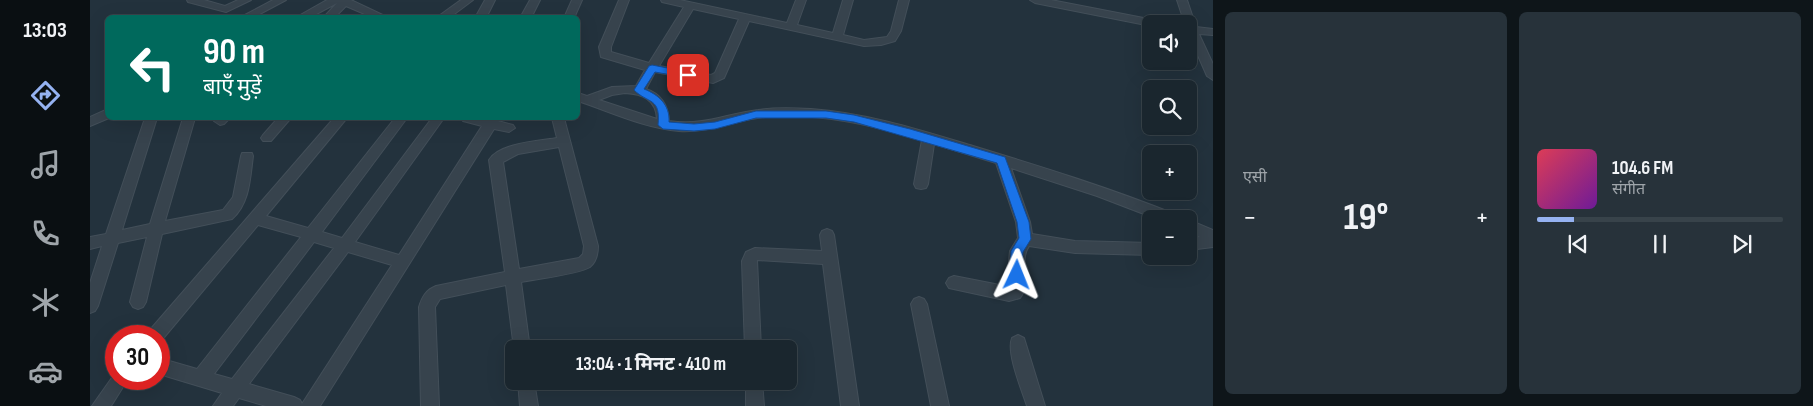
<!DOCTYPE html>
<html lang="hi">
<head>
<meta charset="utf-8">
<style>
	:root { --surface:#1a262e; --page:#27323a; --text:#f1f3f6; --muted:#9fa5aa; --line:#38434a; --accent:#95b2f1 }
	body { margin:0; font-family:"Sofia Sans Condensed","Noto Sans Devanagari",sans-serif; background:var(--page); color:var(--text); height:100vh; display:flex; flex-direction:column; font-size:19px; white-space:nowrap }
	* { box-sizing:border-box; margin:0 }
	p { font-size:16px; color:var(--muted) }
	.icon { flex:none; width:28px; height:28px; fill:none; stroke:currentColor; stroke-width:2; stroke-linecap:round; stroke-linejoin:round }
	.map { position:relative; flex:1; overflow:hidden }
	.sheet { display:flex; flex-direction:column; gap:12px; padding:12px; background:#0e1519; width:600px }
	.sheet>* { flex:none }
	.hud { position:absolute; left:15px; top:15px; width:475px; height:105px; border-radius:8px; box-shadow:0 5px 20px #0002,0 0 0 1px var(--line); background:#00695c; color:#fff; overflow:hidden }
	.fabs { position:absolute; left:1052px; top:15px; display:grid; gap:10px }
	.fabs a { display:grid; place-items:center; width:55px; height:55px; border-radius:8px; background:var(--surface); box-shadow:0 5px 20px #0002,0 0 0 1px var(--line); font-size:25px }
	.speed { position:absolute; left:15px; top:325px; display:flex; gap:10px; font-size:25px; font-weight:700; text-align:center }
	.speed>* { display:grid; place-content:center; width:65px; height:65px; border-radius:50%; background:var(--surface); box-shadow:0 5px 20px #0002,0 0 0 1px var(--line); line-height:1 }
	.speed .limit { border:8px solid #d22; background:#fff; color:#111 }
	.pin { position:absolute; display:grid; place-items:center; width:42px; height:42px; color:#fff; margin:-21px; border-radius:10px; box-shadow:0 2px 8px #0006 }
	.me { position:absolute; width:55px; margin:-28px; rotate:2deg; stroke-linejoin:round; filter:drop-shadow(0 0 4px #0008) }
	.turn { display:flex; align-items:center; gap:18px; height:105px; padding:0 15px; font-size:22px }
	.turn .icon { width:65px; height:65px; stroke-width:2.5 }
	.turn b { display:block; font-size:35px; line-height:42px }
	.big { font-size:38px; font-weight:700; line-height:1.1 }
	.sheet .tile { flex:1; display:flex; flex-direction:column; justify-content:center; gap:8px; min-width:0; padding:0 18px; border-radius:8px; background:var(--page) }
	.song { display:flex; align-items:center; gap:15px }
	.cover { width:60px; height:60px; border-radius:8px; background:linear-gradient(135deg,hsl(350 70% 55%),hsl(280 70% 35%)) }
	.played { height:5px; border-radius:2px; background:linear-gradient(90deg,var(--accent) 15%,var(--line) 15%) }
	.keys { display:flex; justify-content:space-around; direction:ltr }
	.heat { display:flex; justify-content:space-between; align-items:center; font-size:28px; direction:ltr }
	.sheet .tiles { flex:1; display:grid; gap:12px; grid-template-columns:repeat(2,1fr) }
	.trip { position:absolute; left:415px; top:340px; width:292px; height:50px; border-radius:8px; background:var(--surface); box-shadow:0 5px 20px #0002,0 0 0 1px var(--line); font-weight:700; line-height:50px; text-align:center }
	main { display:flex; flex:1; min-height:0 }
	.menu { display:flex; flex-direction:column; width:90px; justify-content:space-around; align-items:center; background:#0a0f12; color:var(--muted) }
	.menu .icon { width:35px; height:35px }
	.menu .selected { color:var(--accent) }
	.menu b { font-size:22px; color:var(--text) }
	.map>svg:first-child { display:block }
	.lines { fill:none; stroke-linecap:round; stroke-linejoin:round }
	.street-casing { stroke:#434f59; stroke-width:2 }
	.street { fill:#37434d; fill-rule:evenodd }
	.route { fill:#1a73e8; stroke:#114b97 }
</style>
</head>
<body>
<main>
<nav class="menu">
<b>13:03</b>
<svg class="icon selected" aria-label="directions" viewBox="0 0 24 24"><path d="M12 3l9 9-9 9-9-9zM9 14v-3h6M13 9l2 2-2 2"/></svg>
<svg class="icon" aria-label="music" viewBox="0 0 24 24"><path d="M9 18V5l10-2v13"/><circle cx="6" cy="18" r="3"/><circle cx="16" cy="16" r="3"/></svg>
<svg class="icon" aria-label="phone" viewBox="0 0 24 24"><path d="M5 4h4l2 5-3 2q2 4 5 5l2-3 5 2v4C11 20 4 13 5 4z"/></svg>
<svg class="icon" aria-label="climate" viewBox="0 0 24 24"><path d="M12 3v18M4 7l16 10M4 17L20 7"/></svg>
<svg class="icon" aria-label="car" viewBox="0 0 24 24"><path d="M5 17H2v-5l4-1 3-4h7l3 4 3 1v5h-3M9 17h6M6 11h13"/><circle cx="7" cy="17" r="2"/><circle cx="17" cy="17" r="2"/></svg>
</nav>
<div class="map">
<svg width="1123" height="406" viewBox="0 0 1123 406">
	<rect width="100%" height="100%" fill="#23323d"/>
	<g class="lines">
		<defs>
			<path id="street" d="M97,0H114L135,6L148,0H161L136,12L98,2Z
				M183,0H196L164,17L157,18L155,15Z
				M237,0H261L299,18H284L256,6L244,18H233L247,3L219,18H205Z
				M371,0H383L359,18H346Z
				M395,0H405L396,18H385Z
				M440,0H450L441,18H430Z
				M482,0H492L484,18H474Z
				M529,0H539L521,47V52L559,63L594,7L572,2L571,0H590L697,23L706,0H716L707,25L743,33L753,0H763L753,35L774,40L797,37L801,31L809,0H819L811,31L805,41L791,45L774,46L659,21L634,78L623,83L565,72L556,89C571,94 578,105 579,121C615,126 635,114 668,110C686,107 704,108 721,109C777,113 830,130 883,146C952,167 1020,188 1087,215L1089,219H1067L1007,196L921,168L940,222L942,234L985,241L1061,243V255L985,253L939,246C928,262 942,282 930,298L919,301L859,288L856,283L859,278L864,276L920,287L919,261L920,251L928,238L926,222L906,163L844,144L838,184L836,188L831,189L826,188L824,184L832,140C782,125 728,112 675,117C646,120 619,133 589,131C554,128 521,112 488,101V93L497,96L522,87L546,86L555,70L511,57L509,47ZM603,9L649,19L625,73L621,75L569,66ZM535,93C552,94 566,99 567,119L509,100L522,95Z
				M940,0H961L1069,21L1074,24H1061V26L945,3Z
				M1087,0H1097L1106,27L1123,29V35L1109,34L1123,64V80L1117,76L1099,35V24H1095Z
				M18,109V118H19L0,126V117Z
				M55,118H67L32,230L60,224L93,118H105L75,221L133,210L143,197L151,156L152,153H162L163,156C160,178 160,203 142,219L72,234L56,302L53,307L48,309L43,307L40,302L57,237L28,243L8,306L5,311L0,313V283L12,246L0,249V237L16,234Z
				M126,118H140L134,124L130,125L124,121Z
				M188,118H201L181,141H173L171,138L173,135Z
				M244,118H257L176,216L218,228L305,118H317L232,232L252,238L342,118H354L265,242L309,255L392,126L373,121L371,118H410L408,121L423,125L425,128L419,132L404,129L230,406H176L149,398L143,406H123L132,393L69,374V358L107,369L211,237L168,225L71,341L69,342V336H57L59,331ZM224,242L244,248L142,379L124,374ZM258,252L302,265L212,404L210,400L204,397L159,384Z
				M462,118H474L508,246C508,254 506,262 500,267C489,274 446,279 431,282L440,349H424L416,285L350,299L345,307L349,406H331L329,307C332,297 336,290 346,286L415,272L399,160C409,143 449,141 467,138ZM469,147L494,246L493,254L489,258L429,269L413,162L428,154Z
				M1099,220L1123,230V247L1099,250V238L1110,237L1099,232Z
				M737,229L742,231L744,235L769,406H751L733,264L667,260L671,349H655L652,261L656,252L665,248L732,251L730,235L732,231Z
				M829,297L834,299L837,304L859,406H841L821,304L824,299Z
				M928,335L934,338L955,406H937C932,390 916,353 922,338Z
				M26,372V379H38L21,406H2Z
				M428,381H444L448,406H430Z
				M656,381H672L674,406H656Z"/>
		</defs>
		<use href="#street" class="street-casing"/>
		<use href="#street" class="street"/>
	</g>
	<path class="route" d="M562,65L598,72L603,75L598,78L565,72L554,89C569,95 580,105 579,122L604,124L625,122L666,111H736L764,115L820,129L915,157L939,222L941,239L933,252L931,279L927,280L922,279L920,275L921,251L929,238L927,222L907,163L764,122L736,118H666L625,129L604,131L573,129L568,125C571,97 558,104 544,90L559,66Z"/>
</svg>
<div class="fabs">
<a><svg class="icon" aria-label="sound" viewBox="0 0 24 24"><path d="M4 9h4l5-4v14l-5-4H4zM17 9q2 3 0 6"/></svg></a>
<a><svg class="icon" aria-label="search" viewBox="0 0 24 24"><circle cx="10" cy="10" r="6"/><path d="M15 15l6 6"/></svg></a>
<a>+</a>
<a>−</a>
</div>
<div class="speed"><div class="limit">30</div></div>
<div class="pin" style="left:598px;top:75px;background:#d93025"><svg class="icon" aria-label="arrive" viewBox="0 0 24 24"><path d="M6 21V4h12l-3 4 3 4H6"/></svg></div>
<svg class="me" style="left:927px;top:275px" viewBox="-20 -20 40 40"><path d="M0-17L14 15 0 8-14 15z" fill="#1a73e8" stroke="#fff" stroke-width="4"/></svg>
<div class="trip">13:04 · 1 मिनट · 410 m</div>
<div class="hud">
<div class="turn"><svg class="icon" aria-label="left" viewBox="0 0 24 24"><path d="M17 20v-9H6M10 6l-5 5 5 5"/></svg><div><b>90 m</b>बाएँ मुड़ें</div></div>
</div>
</div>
<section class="sheet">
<div class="tiles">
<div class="tile"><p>एसी</p>
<div class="heat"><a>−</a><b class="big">19°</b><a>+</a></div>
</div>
<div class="tile">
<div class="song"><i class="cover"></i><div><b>104.6 FM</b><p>संगीत</p></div></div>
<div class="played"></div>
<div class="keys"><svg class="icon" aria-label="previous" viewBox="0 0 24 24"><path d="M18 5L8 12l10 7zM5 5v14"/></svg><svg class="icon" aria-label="pause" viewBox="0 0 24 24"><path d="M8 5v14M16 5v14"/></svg><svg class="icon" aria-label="next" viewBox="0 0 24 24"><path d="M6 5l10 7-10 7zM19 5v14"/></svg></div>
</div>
</div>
</section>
</main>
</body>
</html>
